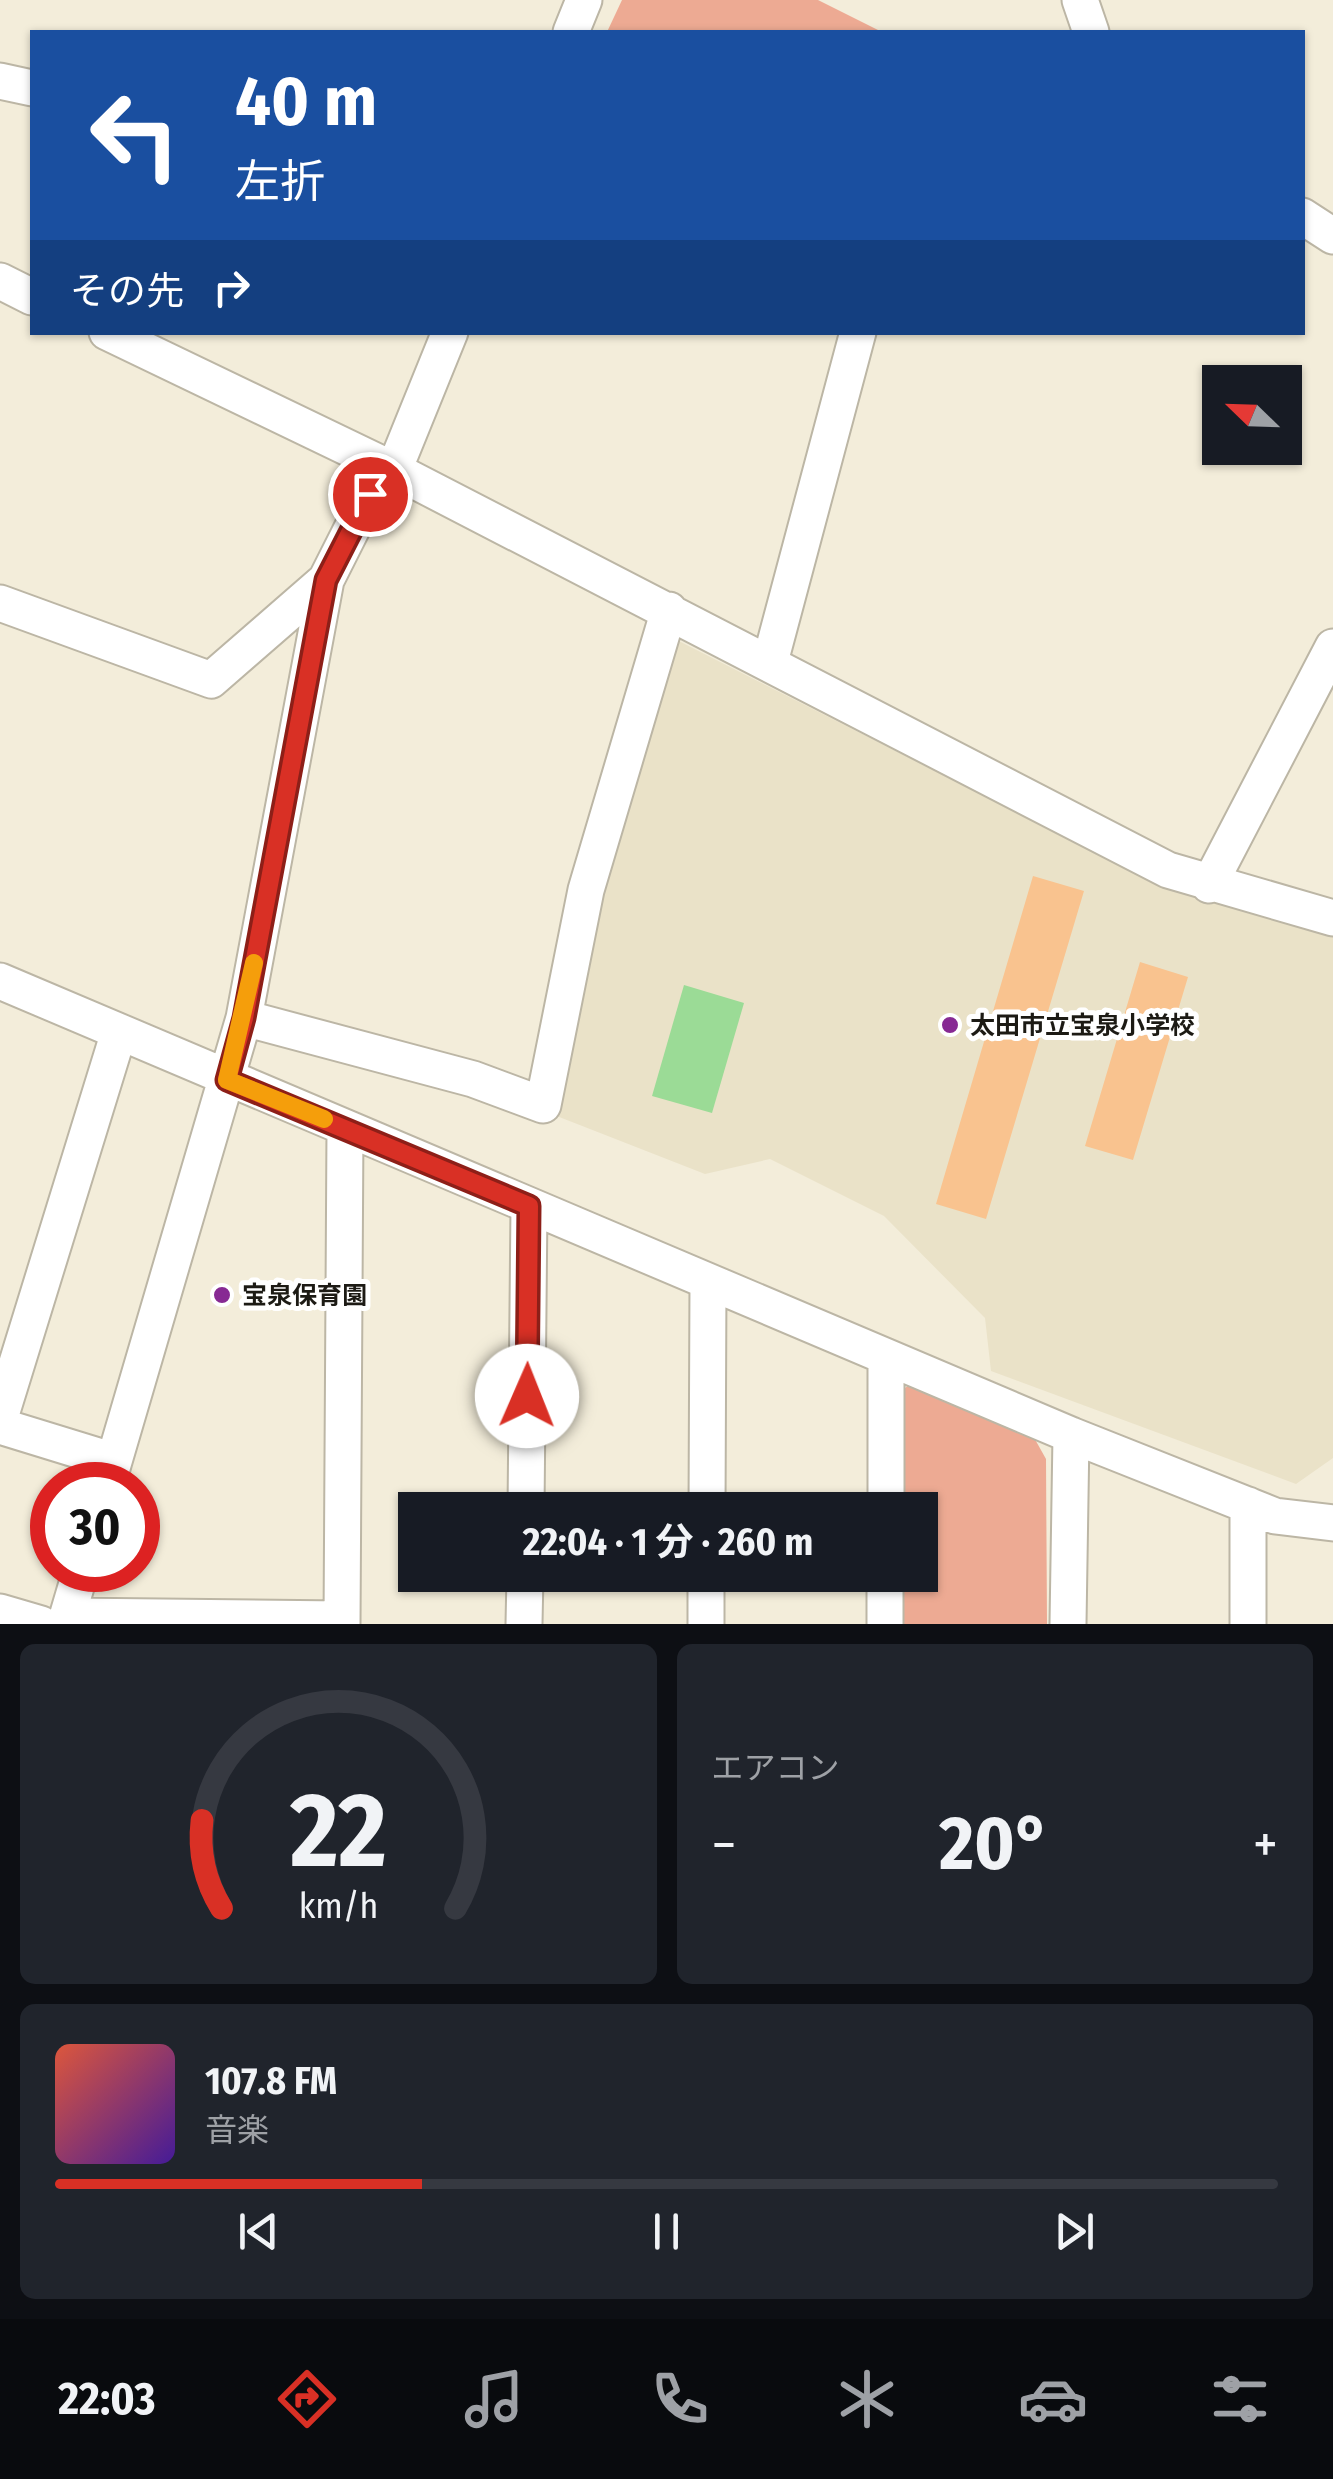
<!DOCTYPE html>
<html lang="ja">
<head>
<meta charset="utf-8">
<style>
	:root { --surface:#171b24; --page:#20242c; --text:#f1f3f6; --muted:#9ea1a6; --line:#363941; --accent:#d93025 }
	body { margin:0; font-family:"Fira Sans Condensed","Noto Sans JP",sans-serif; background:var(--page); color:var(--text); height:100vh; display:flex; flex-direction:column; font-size:38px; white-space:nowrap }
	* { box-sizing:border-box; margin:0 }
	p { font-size:32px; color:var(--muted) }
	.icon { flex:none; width:55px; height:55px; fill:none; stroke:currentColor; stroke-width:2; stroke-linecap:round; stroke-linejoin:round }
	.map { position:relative; height:1624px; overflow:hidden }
	.side { display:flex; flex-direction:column; gap:20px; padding:20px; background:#0d0f14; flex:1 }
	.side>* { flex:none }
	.guide { position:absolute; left:30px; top:30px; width:1275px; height:305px; border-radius:0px; box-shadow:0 2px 8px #0004; background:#1a4fa0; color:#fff; overflow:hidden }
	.needle { width:65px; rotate:293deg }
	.fabs { position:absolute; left:1202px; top:365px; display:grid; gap:20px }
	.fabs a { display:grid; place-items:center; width:100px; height:100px; border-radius:0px; background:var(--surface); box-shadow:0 2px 8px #0004; font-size:50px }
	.speed { position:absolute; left:30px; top:1462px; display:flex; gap:20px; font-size:50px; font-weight:700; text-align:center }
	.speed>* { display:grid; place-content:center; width:130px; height:130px; border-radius:50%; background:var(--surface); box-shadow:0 2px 8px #0004; line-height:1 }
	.speed .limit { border:15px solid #d22; background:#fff; color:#111 }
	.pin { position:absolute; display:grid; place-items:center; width:85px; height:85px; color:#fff; margin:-42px; border:5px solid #fff; border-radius:50%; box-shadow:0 2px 10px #0007 }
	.me { position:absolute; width:110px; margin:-55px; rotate:1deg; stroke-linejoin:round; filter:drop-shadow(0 0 8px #0008) }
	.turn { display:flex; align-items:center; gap:35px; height:210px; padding:0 40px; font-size:45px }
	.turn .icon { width:130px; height:130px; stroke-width:2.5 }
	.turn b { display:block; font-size:70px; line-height:85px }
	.then { display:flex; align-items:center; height:95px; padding:0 40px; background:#0003; gap:20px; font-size:38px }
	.big { font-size:75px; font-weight:700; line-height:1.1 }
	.side .card { flex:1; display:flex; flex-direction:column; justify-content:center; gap:15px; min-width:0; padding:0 35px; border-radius:15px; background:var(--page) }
	.side .dial { align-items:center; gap:0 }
	.dial svg { height:260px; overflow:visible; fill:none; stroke:var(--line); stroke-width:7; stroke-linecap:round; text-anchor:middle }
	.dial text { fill:var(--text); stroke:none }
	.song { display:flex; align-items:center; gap:30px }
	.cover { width:120px; height:120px; border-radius:15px; background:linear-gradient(135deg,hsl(10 70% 55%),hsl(260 70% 35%)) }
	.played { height:10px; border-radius:5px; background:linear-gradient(90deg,var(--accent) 30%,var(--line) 30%) }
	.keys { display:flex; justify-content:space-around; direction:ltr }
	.heat { display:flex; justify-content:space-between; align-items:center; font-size:55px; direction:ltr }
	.side .tiles { flex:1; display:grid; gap:20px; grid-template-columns:1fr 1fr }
	.card:last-child { grid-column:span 2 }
	.trip { position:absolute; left:398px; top:1492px; width:540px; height:100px; border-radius:0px; background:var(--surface); box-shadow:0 2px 8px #0004; font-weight:700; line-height:100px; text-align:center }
	.menu { display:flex; height:160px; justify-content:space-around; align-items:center; background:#090b0e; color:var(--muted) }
	.menu .icon { width:70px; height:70px }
	.menu .active { color:var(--accent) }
	.menu b { font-size:45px; color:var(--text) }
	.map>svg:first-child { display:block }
	.built { fill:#eae2c8 }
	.green { fill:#edaa93 }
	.water { fill:#9bdb96 }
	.building { fill:#f9c38f }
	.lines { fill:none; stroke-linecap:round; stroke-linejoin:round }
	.minor-casing { stroke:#bcb6a5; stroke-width:39 }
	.minor { stroke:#fff; stroke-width:35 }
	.route-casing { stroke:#8d1f18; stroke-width:25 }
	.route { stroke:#d93025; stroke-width:18 }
	.slow { stroke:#f59e0b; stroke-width:18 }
	.poi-dot { fill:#872993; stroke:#fff; stroke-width:4 }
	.labels { text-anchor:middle; stroke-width:10; stroke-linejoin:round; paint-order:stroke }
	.poi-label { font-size:25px; font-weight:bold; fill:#1c1a14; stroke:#fff; text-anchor:start }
</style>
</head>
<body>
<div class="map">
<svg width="1333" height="1624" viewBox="0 0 1333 1624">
	<rect width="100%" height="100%" fill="#f3edda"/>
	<path class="built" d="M669,636L1168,889L1333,937V1458L1296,1484L991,1371L985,1318L884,1216L770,1159L705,1174L549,1113L593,892Z"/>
	<path class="green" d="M622,0H818L882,32H607Z
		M912,1383L1032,1434L1046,1459L1047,1624H894V1575H920V1510H894L895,1395Z"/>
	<path class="water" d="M684,985L744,1003L712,1113L652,1096Z"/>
	<path class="building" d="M1033,876L1084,891L986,1219L936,1204Z
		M1140,962L1188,977L1133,1160L1085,1146Z"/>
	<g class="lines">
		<defs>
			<path id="minor" d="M1080,0L1091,32
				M571,32L584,0
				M0,81L32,88
				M1302,216L1333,236
				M0,281L32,297
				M107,332L394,470L1168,870L1333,918
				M394,470L450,332
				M0,603L211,680L326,580
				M770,662L858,332
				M1209,885L1333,647
				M0,981L1071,1435L1275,1516L1333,1523
				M244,1018L473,1079L543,1105L586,890L669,610
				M0,1418L119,1032
				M0,1426L114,1461
				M107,1485L244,1018L326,580L384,465
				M1248,1505V1624
				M526,1510L529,1206
				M707,1510L708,1282
				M886,1510V1357
				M0,1612L41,1624
				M68,1616L342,1619
				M65,1624L81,1570
				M342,1624L345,1128
				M524,1624L525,1575
				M706,1624V1575
				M885,1624V1575
				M1068,1624L1071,1435"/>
		</defs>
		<use href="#minor" class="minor-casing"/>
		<use href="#minor" class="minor"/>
	</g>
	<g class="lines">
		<defs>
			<path id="route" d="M370,494L326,580L244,1018L227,1080L529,1206L527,1396"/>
		</defs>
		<use href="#route" class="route-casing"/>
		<use href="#route" class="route"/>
		<path class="slow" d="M254,963L227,1080L324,1119"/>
	</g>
	<g class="poi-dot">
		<circle cx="950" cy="1025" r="10"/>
		<circle cx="222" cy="1295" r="10"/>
	</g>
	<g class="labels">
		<g class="poi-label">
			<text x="970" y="1034">太田市立宝泉小学校</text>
			<text x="242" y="1304">宝泉保育園</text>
		</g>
	</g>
</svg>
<div class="fabs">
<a><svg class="needle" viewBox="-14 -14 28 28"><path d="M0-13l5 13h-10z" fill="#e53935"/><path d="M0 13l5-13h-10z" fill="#9ea1a6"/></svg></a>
</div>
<div class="speed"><div class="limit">30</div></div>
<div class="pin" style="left:370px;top:494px;background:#d93025"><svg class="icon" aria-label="arrive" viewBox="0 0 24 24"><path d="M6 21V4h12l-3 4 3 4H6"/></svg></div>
<svg class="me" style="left:527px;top:1396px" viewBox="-20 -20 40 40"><circle r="19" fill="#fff"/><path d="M0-13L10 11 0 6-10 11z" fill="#d93025"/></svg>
<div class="trip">22:04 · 1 分 · 260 m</div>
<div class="guide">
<div class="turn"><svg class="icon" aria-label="left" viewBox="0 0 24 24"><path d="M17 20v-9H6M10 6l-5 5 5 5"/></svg><div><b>40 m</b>左折</div></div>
<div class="then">その先<svg class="icon" aria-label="right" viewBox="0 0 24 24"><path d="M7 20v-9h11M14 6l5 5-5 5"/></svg></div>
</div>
</div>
<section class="side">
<div class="tiles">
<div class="card dial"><svg viewBox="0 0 100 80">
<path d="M14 69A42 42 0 1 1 86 69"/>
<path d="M14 69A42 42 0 0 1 8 42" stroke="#d93025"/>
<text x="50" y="56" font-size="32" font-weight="700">22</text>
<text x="50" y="72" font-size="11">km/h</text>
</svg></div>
<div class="card"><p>エアコン</p>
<div class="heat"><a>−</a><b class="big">20°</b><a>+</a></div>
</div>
<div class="card">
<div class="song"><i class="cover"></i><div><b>107.8 FM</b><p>音楽</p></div></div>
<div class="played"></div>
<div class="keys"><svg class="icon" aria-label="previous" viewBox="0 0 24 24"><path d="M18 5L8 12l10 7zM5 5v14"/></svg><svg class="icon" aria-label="pause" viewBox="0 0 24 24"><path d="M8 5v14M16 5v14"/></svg><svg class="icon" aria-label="next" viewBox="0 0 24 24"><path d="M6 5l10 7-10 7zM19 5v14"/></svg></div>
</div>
</div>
</section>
<nav class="menu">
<b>22:03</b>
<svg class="icon active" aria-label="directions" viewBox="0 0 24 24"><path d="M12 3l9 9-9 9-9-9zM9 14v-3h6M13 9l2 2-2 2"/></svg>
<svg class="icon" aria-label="music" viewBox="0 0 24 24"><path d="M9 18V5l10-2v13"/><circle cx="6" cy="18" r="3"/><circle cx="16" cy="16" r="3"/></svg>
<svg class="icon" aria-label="phone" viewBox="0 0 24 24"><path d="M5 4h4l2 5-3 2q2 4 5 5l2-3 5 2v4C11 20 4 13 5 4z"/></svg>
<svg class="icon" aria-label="climate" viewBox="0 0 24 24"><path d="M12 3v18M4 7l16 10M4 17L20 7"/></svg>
<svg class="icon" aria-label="car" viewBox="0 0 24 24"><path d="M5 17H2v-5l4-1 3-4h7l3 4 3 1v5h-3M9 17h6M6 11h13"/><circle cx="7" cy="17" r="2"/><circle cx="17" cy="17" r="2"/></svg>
<svg class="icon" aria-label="filters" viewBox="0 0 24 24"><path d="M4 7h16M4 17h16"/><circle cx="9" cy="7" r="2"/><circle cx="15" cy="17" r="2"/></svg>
</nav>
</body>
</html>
